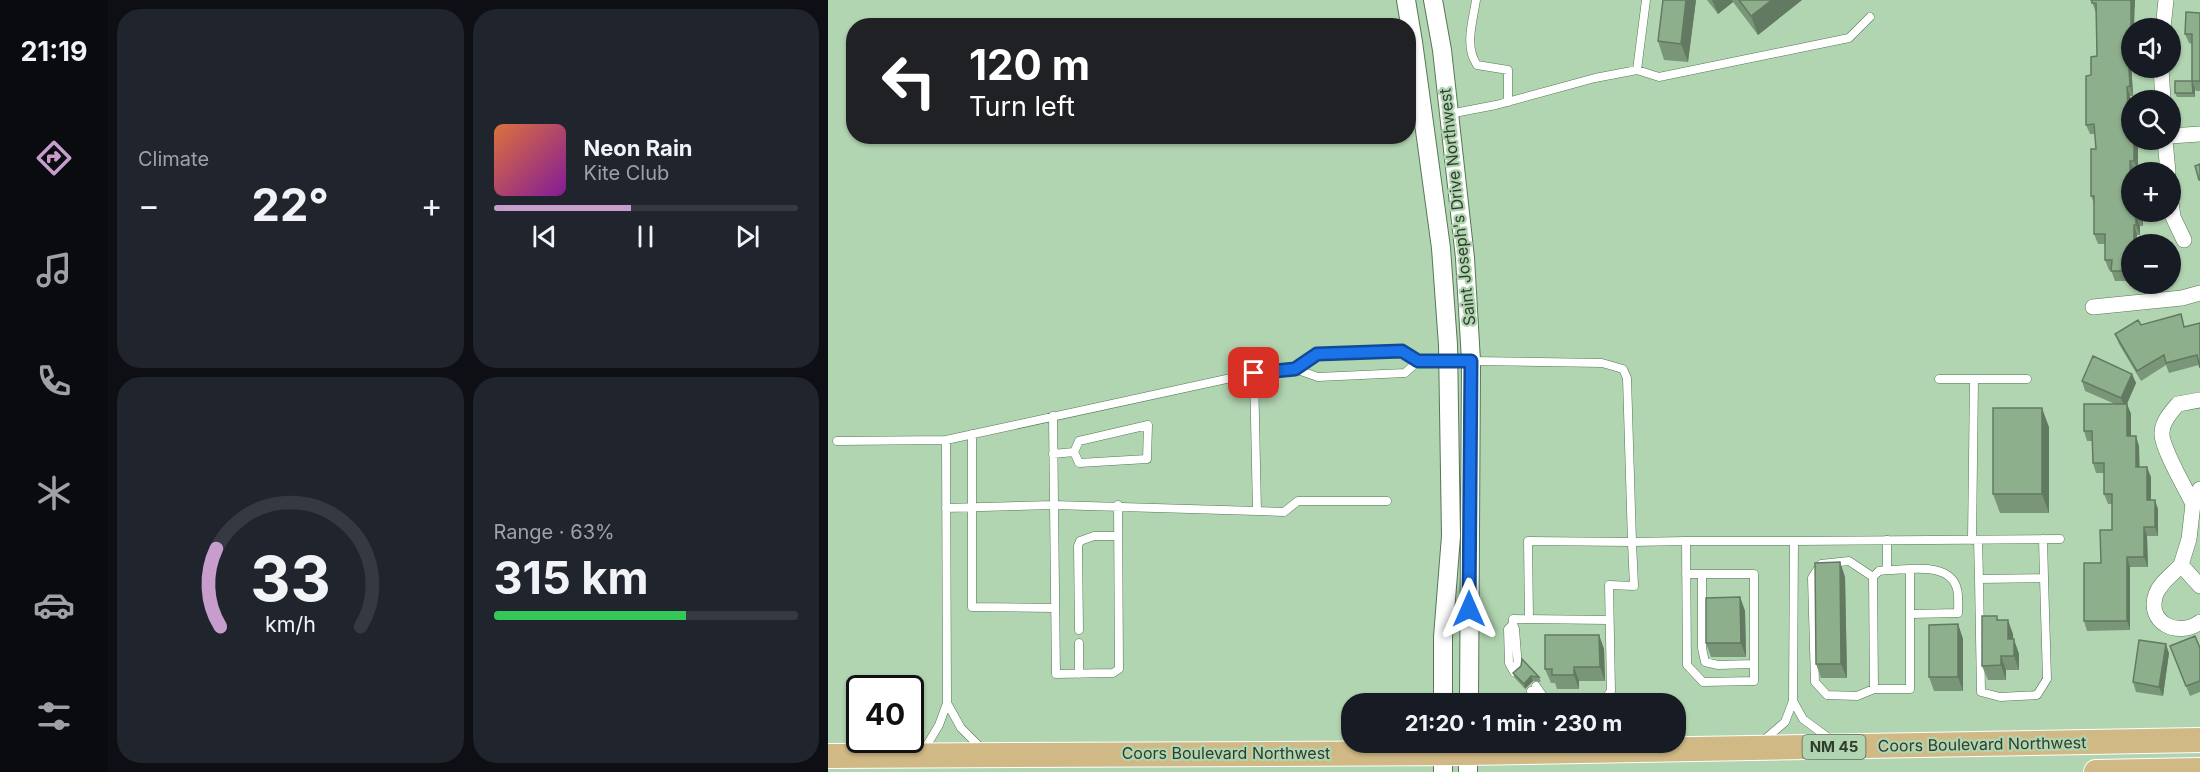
<!DOCTYPE html>
<html lang="en">
<head>
<meta charset="utf-8">
<style>
	:root { --surface:#171b24; --page:#20242c; --text:#f1f3f6; --muted:#9ea1a6; --line:#363941; --accent:#c79dce }
	body { margin:0; font-family:Inter,sans-serif; background:var(--page); color:var(--text); height:100vh; display:flex; flex-direction:column; font-size:22px; white-space:nowrap }
	* { box-sizing:border-box; margin:0 }
	p { font-size:20px; color:var(--muted) }
	.icon { flex:none; width:33px; height:33px; fill:none; stroke:currentColor; stroke-width:2; stroke-linecap:round; stroke-linejoin:round }
	.map { position:relative; flex:1; overflow:hidden }
	.side { display:flex; flex-direction:column; gap:9px; padding:9px; background:#0d0f14; width:720px }
	.side>* { flex:none }
	.guide { position:absolute; left:18px; top:18px; width:570px; height:126px; border-radius:24px; box-shadow:0 2px 4px #0004; background:#202124; color:#fff; overflow:hidden }
	.controls { position:absolute; left:1293px; top:18px; display:grid; gap:12px }
	.controls a { display:grid; place-items:center; width:60px; height:60px; border-radius:50%; background:var(--surface); box-shadow:0 2px 4px #0004; font-size:30px }
	.speed { position:absolute; left:18px; top:675px; display:flex; gap:12px; font-size:30px; font-weight:700; text-align:center }
	.speed>* { display:grid; place-content:center; width:78px; height:78px; border-radius:50%; background:var(--surface); box-shadow:0 2px 4px #0004; line-height:1 }
	.speed .limit { border:3px solid #111; border-radius:9px; background:#fff; color:#111 }
	.pin { position:absolute; display:grid; place-items:center; width:51px; height:51px; color:#fff; margin:-26px; border-radius:12px; box-shadow:0 3px 9px #0006 }
	.me { position:absolute; width:66px; margin:-33px; rotate:0deg; stroke-linejoin:round; filter:drop-shadow(0 0 4px #0008) }
	.turn { display:flex; align-items:center; gap:21px; height:126px; padding:0 24px; font-size:27px }
	.turn .icon { width:78px; height:78px; stroke-width:2.5 }
	.turn b { display:block; font-size:42px; line-height:51px }
	.big { font-size:45px; font-weight:700; line-height:1.1 }
	.side .tile { flex:1; display:flex; flex-direction:column; justify-content:center; gap:9px; min-width:0; padding:0 21px; border-radius:24px; background:var(--page) }
	.side .dial { align-items:center; gap:0 }
	.dial svg { height:156px; overflow:visible; fill:none; stroke:var(--line); stroke-width:7; stroke-linecap:round; text-anchor:middle }
	.dial text { fill:var(--text); stroke:none }
	.song { display:flex; align-items:center; gap:18px }
	.cover { width:72px; height:72px; border-radius:9px; background:linear-gradient(135deg,hsl(20 70% 55%),hsl(290 70% 35%)) }
	.played { height:6px; border-radius:3px; background:linear-gradient(90deg,var(--accent) 45%,var(--line) 45%) }
	.keys { display:flex; justify-content:space-around; direction:ltr }
	.heat { display:flex; justify-content:space-between; align-items:center; font-size:33px; direction:ltr }
	.charge { height:9px; border-radius:4px; background:linear-gradient(90deg,#34c759 63%,var(--line) 0) }
	.side .tiles { flex:1; display:grid; gap:9px; grid-template-columns:repeat(2,1fr) }
	.trip { position:absolute; left:513px; top:693px; width:345px; height:60px; border-radius:24px; background:var(--surface); box-shadow:0 2px 4px #0004; font-weight:700; line-height:60px; text-align:center }
	main { display:flex; flex:1; min-height:0 }
	.dock { display:flex; flex-direction:column; width:108px; justify-content:space-around; align-items:center; background:#090b0e; color:var(--muted) }
	.dock .icon { width:42px; height:42px }
	.dock .on { color:var(--accent) }
	.dock b { font-size:27px; color:var(--text) }
	.map>svg:first-child { display:block }
	.lines { fill:none; stroke-linecap:round; stroke-linejoin:round }
	.service-casing { stroke:#567656; stroke-width:9 }
	.minor-casing { stroke:#567656; stroke-width:16 }
	.tertiary-casing { stroke:#567656; stroke-width:20 }
	.primary-casing { stroke:#fff; stroke-width:26 }
	.service { stroke:#fff; stroke-width:8 }
	.minor { stroke:#fff; stroke-width:15 }
	.tertiary { stroke:#fff; stroke-width:18 }
	.primary { stroke:#d0b985; stroke-width:24 }
	.wall { fill:#799678 }
	.shaded-wall { fill:#637a62 }
	.building { fill:#8daf8c; stroke:#637a62; stroke-width:1.5 }
	.route-casing { stroke:#114b97; stroke-width:15 }
	.route { stroke:#1a73e8; stroke-width:10 }
	.labels { text-anchor:middle; stroke-width:4.5; stroke-linejoin:round; paint-order:stroke }
	.shield { fill:#b2d5b1; stroke:#566b55; stroke-width:1.5 }
	.shield-label { font-size:15px; font-weight:bold; fill:#2f3d2e }
	.street-label { font-size:16px; fill:#2f3d2e; stroke:#b2d5b1 }
</style>
</head>
<body>
<main>
<nav class="dock">
<b>21:19</b>
<svg class="icon on" aria-label="directions" viewBox="0 0 24 24"><path d="M12 3l9 9-9 9-9-9zM9 14v-3h6M13 9l2 2-2 2"/></svg>
<svg class="icon" aria-label="music" viewBox="0 0 24 24"><path d="M9 18V5l10-2v13"/><circle cx="6" cy="18" r="3"/><circle cx="16" cy="16" r="3"/></svg>
<svg class="icon" aria-label="phone" viewBox="0 0 24 24"><path d="M5 4h4l2 5-3 2q2 4 5 5l2-3 5 2v4C11 20 4 13 5 4z"/></svg>
<svg class="icon" aria-label="climate" viewBox="0 0 24 24"><path d="M12 3v18M4 7l16 10M4 17L20 7"/></svg>
<svg class="icon" aria-label="car" viewBox="0 0 24 24"><path d="M5 17H2v-5l4-1 3-4h7l3 4 3 1v5h-3M9 17h6M6 11h13"/><circle cx="7" cy="17" r="2"/><circle cx="17" cy="17" r="2"/></svg>
<svg class="icon" aria-label="filters" viewBox="0 0 24 24"><path d="M4 7h16M4 17h16"/><circle cx="9" cy="7" r="2"/><circle cx="15" cy="17" r="2"/></svg>
</nav>
<section class="side">
<div class="tiles">
<div class="tile"><p>Climate</p>
<div class="heat"><a>−</a><b class="big">22°</b><a>+</a></div>
</div>
<div class="tile">
<div class="song"><i class="cover"></i><div><b>Neon Rain</b><p>Kite Club</p></div></div>
<div class="played"></div>
<div class="keys"><svg class="icon" aria-label="previous" viewBox="0 0 24 24"><path d="M18 5L8 12l10 7zM5 5v14"/></svg><svg class="icon" aria-label="pause" viewBox="0 0 24 24"><path d="M8 5v14M16 5v14"/></svg><svg class="icon" aria-label="next" viewBox="0 0 24 24"><path d="M6 5l10 7-10 7zM19 5v14"/></svg></div>
</div>
<div class="tile dial"><svg viewBox="0 0 100 80">
<path d="M14 69A42 42 0 1 1 86 69"/>
<path d="M14 69A42 42 0 0 1 12 29" stroke="#c79dce"/>
<text x="50" y="56" font-size="32" font-weight="700">33</text>
<text x="50" y="72" font-size="11">km/h</text>
</svg></div>
<div class="tile"><p>Range · 63%</p><b class="big">315 km</b><div class="charge"></div></div>
</div>
</section>
<div class="map">
<svg width="1372" height="772" viewBox="0 0 1372 772">
	<rect width="100%" height="100%" fill="#b2d5b1"/>
	<g class="lines">
		<defs>
			<path id="service" d="M648,0C645,21 636,46 649,65L680,70V102
				M809,70L818,0
				M621,114L668,105L767,78L809,70L831,77L1021,38L1042,17
				M643,361L774,363L795,369L799,378L804,542L858,541
				M467,369L490,377L577,373L590,361
				M426,373L467,369L490,354L574,351L590,361H620
				M1111,379H1146
				M320,425L319,459L251,463L246,452L251,441Z
				M144,434V607L227,608
				M9,441L118,440
				M225,454L246,452
				M118,508L226,505L225,416
				M429,511L456,512L470,501H559
				M1215,539L1216,578
				M1059,540V570C1080,570 1122,561 1129,589C1131,596 1130,606 1130,613L1082,614V570
				M1144,540L1146,379H1199
				M1150,540L1151,579L1216,578L1219,679L1209,695L1172,697L1153,692L1151,579
				M966,541L1232,539
				M1059,570L1051,571L1045,577L1046,689H1082V614
				M858,574H926V681L875,682L859,665L858,541H966L965,701
				M874,574V648L877,662L890,665L926,664
				M1045,577L1021,561L993,564L984,578L987,682L999,695L1029,696L1046,689
				M701,619L700,541L804,542L806,586L781,585L783,691L777,699H717L708,686
				M685,624L687,629L690,668
				M251,630L250,546L252,541L266,536H290
				M251,643V674
				M686,672L681,663L680,629L685,624V619L781,620
				M703,691L707,695L717,699
				M119,703L118,440L426,373L429,511L226,505L228,674L285,673L291,669L290,505
				M935,741L957,722L965,701L975,719L1002,739
				M96,750L111,725L119,703L133,728L154,749"/>
			<path id="minor" d="M1335,28L1338,0
				M1333,68L1335,100
				M1342,136L1372,134
				M1337,140L1340,172
				M1342,195L1345,217L1356,240
				M1265,307L1354,298L1372,293
				M1365,504C1358,489 1333,447 1334,433C1334,422 1343,412 1350,404L1372,400
				M1353,565L1361,539L1365,504L1372,489
				M1372,586L1353,565C1345,574 1332,583 1328,594C1318,623 1350,638 1372,622"/>
			<path id="tertiary" d="M578,0L585,42L613,248L620,345L623,536L615,637V704
				M605,0L614,50L637,258L643,361L641,704
				M615,742V772
				M640,772V742"/>
			<path id="primary" d="M0,756L640,753L1372,740
				M1268,772L1372,770"/>
		</defs>
		<use href="#service" class="service-casing"/>
		<use href="#minor" class="minor-casing"/>
		<use href="#tertiary" class="tertiary-casing"/>
		<use href="#primary" class="primary-casing"/>
		<use href="#service" class="service"/>
		<use href="#minor" class="minor"/>
		<use href="#tertiary" class="tertiary"/>
		<use href="#primary" class="primary"/>
	</g>
	<path class="wall" d="M868,0L860,62L836,60L830,41Z
		M879,0H974L930,35L905,2L890,14Z
		M1262,0H1307L1304,28V43H1302L1305,96H1302L1303,111L1310,170L1306,171V172H1304V212H1315V226H1312V235H1309V244H1304V281H1287L1283,270H1281L1277,260V244H1270L1266,234V203L1263,196L1268,149L1267,134H1262L1258,125L1263,75L1269,56V13H1268L1264,2H1263Z
		M1372,13V91H1368L1367,89V97H1349L1347,93L1364,81V44L1361,43L1357,34Z
		M1372,323L1371,365L1341,373L1338,365L1313,381L1291,344L1287,334L1313,325L1357,327Z
		M1304,374L1308,383L1299,404L1303,414V436L1311,446V467L1323,477V500L1330,509V536H1319L1320,567H1302V630L1259,631L1256,621L1273,563L1284,530V504H1280L1276,494V473H1268L1265,463L1264,441H1259L1256,431L1287,404L1257,391L1254,381Z
		M1221,427V513H1172L1165,494Z
		M1012,562L1017,577L1019,678H993L988,664Z
		M912,597L917,611L918,657H883L878,643Z
		M1171,620L1185,634V639L1191,654V670H1178V680H1160L1154,666Z
		M1130,624L1135,639V691H1106L1101,677Z
		M771,635L776,649L777,681H751V689H729L727,683H723L717,669Z
		M1342,646L1372,648V692L1362,696Z
		M1341,653L1335,696L1308,692L1305,682Z
		M685,673L711,677L713,682L705,681L697,689L687,678Z"/>
	<path class="shaded-wall" d="M858,0H868L860,62L853,44Z
		M884,0H904L905,2L890,14Z
		M944,0H974L930,35L923,16Z
		M1303,0H1307L1306,28H1304V36L1303,33Z
		M1299,33L1302,43L1305,96L1302,86Z
		M1365,84L1367,89V97L1365,93Z
		M1299,87L1302,96L1303,120L1300,111Z
		M1306,140H1310V170L1306,161Z
		M1302,161L1306,171V172H1304V204Z
		M1312,212H1315V226L1312,216Z
		M1308,216L1312,226V235L1308,225Z
		M1306,225L1309,235V244H1306Z
		M1304,374L1308,383L1297,408L1293,398Z
		M1299,404L1303,414V446L1299,436Z
		M1214,408L1221,427V513L1214,494Z
		M1308,436L1311,446L1312,477L1308,467Z
		M1319,467L1323,477V509L1319,500Z
		M1327,500L1330,509V536L1327,527Z
		M1316,527L1319,536L1320,567L1316,557Z
		M1299,557L1302,567V630L1299,621Z
		M1012,562L1017,577L1019,678L1013,664Z
		M912,597L917,611L918,657L913,643Z
		M1180,620L1185,634L1186,654L1180,639Z
		M1130,624L1135,639V691L1130,677Z
		M771,635L776,649L777,681L772,667Z
		M1186,639L1191,654V670L1186,656Z
		M1338,644L1341,653L1335,696L1331,687Z
		M1173,656L1178,670V680L1173,665Z
		M746,667L751,681V689L746,675Z
		M703,676L705,681L697,689L696,684Z"/>
	<path class="building" d="M835,0H858L853,44L830,41Z
		M911,0H944L923,16Z
		M1264,0H1303V33H1299L1302,86L1299,87L1300,111H1303L1304,140H1306V161H1302L1303,202L1304,212H1312V216H1308V225H1306V244H1304V271H1283L1284,260H1277V234H1266V196H1263V149H1268L1266,124L1258,125V76L1263,75V57L1269,56L1268,3H1264Z
		M1358,12L1372,13V81H1364V34H1357Z
		M1347,81H1364L1365,93H1347Z
		M1372,164V180H1371L1367,166Z
		M1353,314L1356,327L1372,323V368L1369,355L1338,363L1336,355L1309,371L1287,334L1310,320L1313,325Z
		M1265,356L1304,374L1293,398L1254,381Z
		M1256,404H1299V436H1308V467H1319V500H1327V527H1316V557H1299V621H1256V563H1273L1272,530H1284V494H1276V463H1265L1264,431H1256Z
		M1165,408H1214V494H1165Z
		M1012,562L1013,664H988L987,563Z
		M912,597L913,643H878V598Z
		M1154,616H1169V620H1180V639H1186V656H1173V665L1154,666Z
		M1130,624V677H1101V625Z
		M717,635H771L772,667H746V675H724V669H717Z
		M1367,636L1372,648V681L1358,686L1342,646Z
		M1311,640L1338,644L1331,687L1305,682Z
		M694,659L711,677L703,676L696,684L685,673L693,666Z"/>
	<g class="lines">
		<defs>
			<path id="route" d="M426,373L467,369L489,354L574,351L590,361H643L641,609"/>
		</defs>
		<use href="#route" class="route-casing"/>
		<use href="#route" class="route"/>
	</g>
	<g class="labels">
		<rect class="shield" x="974.5" y="735" width="63" height="24" rx="4.5"/>
		<g class="shield-label">
			<text x="1006" y="752">NM 45</text>
		</g>
		<g class="street-label">
			<text transform="translate(629 207) rotate(-96)" y="6">Saint Joseph's Drive Northwest</text>
			<text transform="translate(1154 744) rotate(-1)" y="6">Coors Boulevard Northwest</text>
			<text x="398" y="759">Coors Boulevard Northwest</text>
		</g>
	</g>
</svg>
<div class="controls">
<a><svg class="icon" aria-label="sound" viewBox="0 0 24 24"><path d="M4 9h4l5-4v14l-5-4H4zM17 9q2 3 0 6"/></svg></a>
<a><svg class="icon" aria-label="search" viewBox="0 0 24 24"><circle cx="10" cy="10" r="6"/><path d="M15 15l6 6"/></svg></a>
<a>+</a>
<a>−</a>
</div>
<div class="speed"><div class="limit">40</div></div>
<div class="pin" style="left:426px;top:373px;background:#d93025"><svg class="icon" aria-label="arrive" viewBox="0 0 24 24"><path d="M6 21V4h12l-3 4 3 4H6"/></svg></div>
<svg class="me" style="left:641px;top:609px" viewBox="-20 -20 40 40"><path d="M0-17L14 15 0 8-14 15z" fill="#1a73e8" stroke="#fff" stroke-width="4"/></svg>
<div class="trip">21:20 · 1 min · 230 m</div>
<div class="guide">
<div class="turn"><svg class="icon" aria-label="left" viewBox="0 0 24 24"><path d="M17 20v-9H6M10 6l-5 5 5 5"/></svg><div><b>120 m</b>Turn left</div></div>
</div>
</div>
</main>
</body>
</html>
